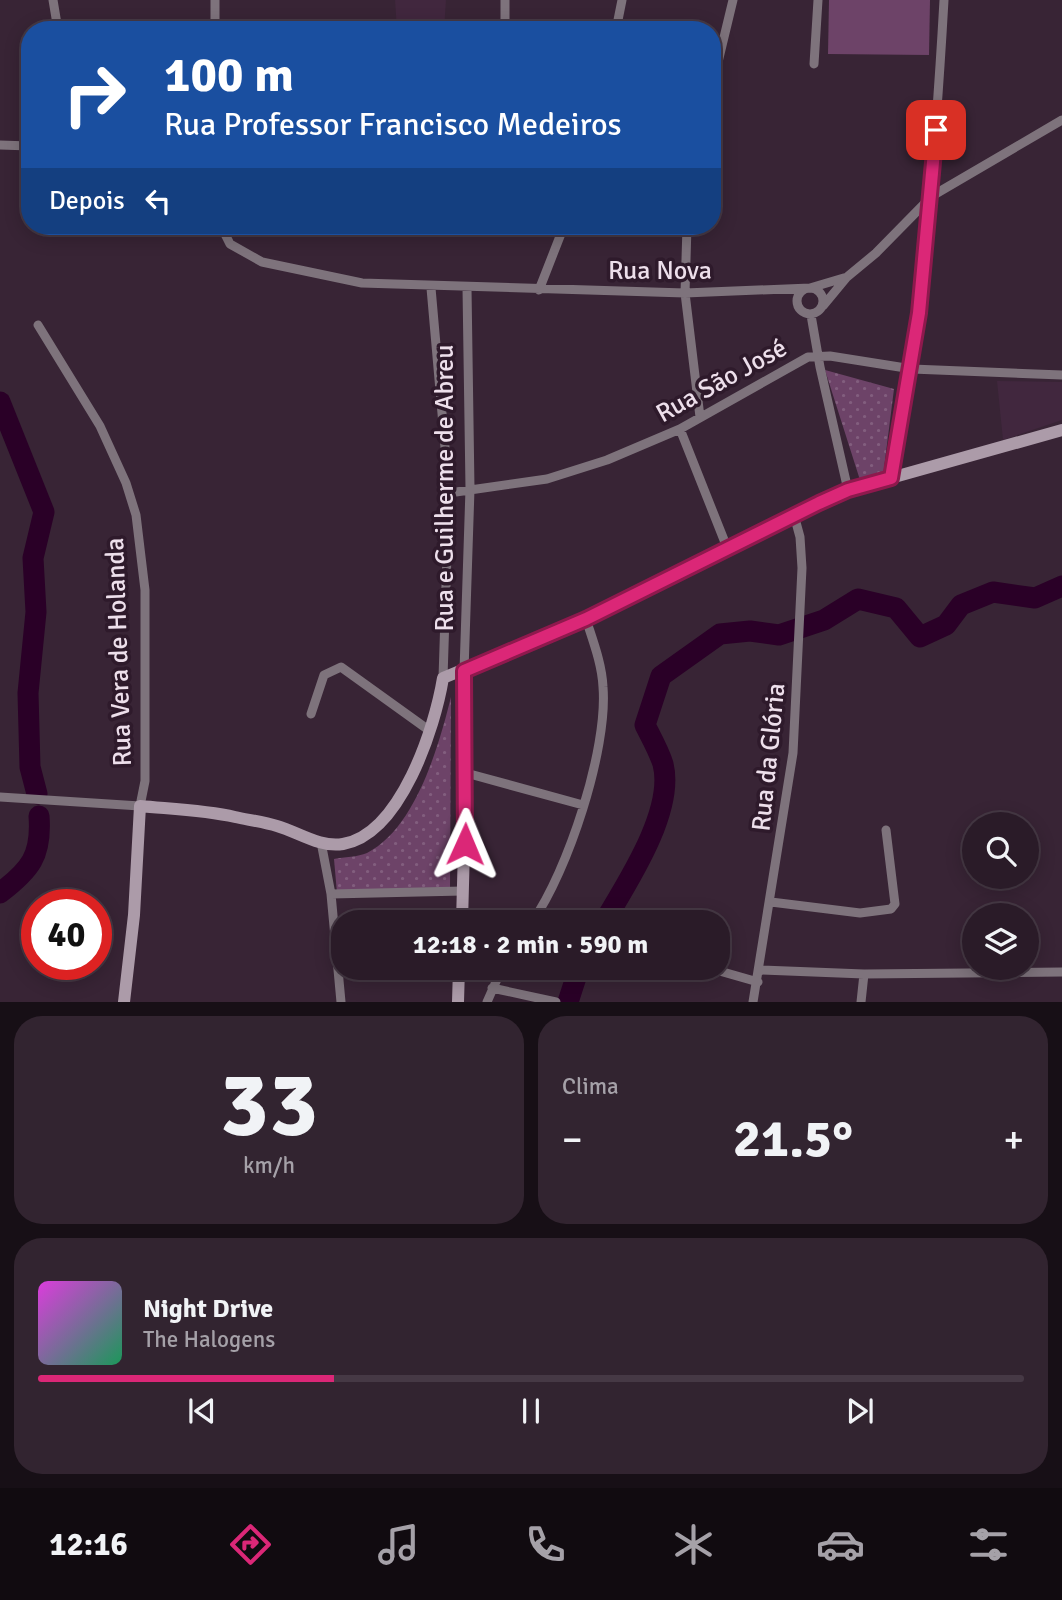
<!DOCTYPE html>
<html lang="pt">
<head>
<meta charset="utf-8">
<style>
	:root { --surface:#2a1b28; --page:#322430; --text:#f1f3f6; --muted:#a5a1a8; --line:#463945; --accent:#db2777 }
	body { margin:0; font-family:Signika,sans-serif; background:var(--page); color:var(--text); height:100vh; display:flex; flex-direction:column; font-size:26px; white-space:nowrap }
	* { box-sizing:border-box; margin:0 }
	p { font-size:23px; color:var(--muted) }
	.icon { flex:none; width:38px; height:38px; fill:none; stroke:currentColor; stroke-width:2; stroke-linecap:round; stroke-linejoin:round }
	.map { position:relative; height:1002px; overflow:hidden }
	.sheet { display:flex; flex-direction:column; gap:14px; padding:14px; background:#170f16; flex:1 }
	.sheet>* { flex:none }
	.guide { position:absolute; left:21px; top:21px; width:700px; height:214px; border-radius:28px; box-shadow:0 4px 18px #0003,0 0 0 2px var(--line); background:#1a4fa0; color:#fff; overflow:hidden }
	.controls { position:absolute; left:962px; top:812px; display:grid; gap:14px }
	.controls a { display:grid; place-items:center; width:77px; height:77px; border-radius:50%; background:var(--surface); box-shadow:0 4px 18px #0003,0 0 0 2px var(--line); font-size:35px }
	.speed { position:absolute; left:21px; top:889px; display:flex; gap:14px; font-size:35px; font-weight:700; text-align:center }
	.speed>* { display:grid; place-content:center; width:91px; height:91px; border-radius:50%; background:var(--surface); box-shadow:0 4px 18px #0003,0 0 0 2px var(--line); line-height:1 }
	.speed .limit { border:10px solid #d22; background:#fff; color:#111 }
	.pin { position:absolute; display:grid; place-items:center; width:60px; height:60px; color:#fff; margin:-30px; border-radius:14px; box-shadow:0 4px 10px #0006 }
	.me { position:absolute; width:77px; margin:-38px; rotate:1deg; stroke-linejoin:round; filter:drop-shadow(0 0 5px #0008) }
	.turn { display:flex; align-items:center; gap:24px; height:147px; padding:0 28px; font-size:32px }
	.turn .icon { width:91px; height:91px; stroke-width:2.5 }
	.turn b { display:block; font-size:49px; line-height:60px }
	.then { display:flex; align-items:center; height:66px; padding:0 28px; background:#0003; gap:14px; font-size:26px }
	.big { font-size:52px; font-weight:700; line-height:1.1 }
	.sheet .card { flex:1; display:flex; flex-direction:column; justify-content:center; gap:10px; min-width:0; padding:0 24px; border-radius:28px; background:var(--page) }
	.sheet .dial { align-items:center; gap:0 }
	.dial b { font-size:91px; line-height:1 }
	.song { display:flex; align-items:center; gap:21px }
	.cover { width:84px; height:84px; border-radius:10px; background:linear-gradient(135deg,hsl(300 70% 55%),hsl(150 70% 35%)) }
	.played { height:7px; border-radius:4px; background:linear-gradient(90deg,var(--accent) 30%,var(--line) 30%) }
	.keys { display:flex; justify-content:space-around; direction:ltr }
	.heat { display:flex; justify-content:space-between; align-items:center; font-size:38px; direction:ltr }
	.sheet .tiles { flex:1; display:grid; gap:14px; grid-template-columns:1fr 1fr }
	.card:last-child { grid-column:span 2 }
	.trip { position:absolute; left:331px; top:910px; width:399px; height:70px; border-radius:28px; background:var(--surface); box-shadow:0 4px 18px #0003,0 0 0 2px var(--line); font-weight:700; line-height:70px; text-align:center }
	.menu { display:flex; height:112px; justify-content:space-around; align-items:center; background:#110b10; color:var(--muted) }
	.menu .icon { width:49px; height:49px }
	.menu .selected { color:var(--accent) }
	.menu b { font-size:32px; color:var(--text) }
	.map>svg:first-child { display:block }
	.built { fill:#41273e }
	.park { fill:url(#park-dots) }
	.pitch { fill:#6d4368 }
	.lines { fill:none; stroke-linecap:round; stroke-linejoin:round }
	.river { stroke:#2a0027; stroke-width:21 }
	.street { stroke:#7e737c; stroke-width:9 }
	.secondary { stroke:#ac9ba9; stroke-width:12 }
	.route-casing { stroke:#8e194d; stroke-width:18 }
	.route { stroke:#db2777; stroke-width:12 }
	.labels { text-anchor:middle; stroke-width:7; stroke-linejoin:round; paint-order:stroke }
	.street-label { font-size:26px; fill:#eddfeb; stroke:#2e1a2b }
</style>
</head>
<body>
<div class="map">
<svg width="1062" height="1002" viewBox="0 0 1062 1002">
	<defs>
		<pattern id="park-dots" width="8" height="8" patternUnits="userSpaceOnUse" patternTransform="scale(1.75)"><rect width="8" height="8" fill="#6d4368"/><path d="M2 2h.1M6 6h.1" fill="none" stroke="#825e7e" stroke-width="1.8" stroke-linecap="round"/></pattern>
	</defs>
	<rect width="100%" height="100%" fill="#382435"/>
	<path class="built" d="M395,0H446L444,30H397Z
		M997,381L1062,382V420L1003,440Z"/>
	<path class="park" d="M825,370L894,389L883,476L860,480Z
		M451,697L450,889L337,893L334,859C344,857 358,857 367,853C416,828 439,745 451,697Z"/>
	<path class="pitch" d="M829,0H930L929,55L828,54Z"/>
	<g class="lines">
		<path class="river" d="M0,402L44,512L33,558L36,612L28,693L30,767L37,794
			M0,893C30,870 42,856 39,816
			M604,922C627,883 675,811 663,764C659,751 651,737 645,725L661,676L720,634L750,631L779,635L824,620L858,599L896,608L920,637L946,625L961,605L993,592L1035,598L1062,586
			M568,1002L579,968"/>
		<path class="street" d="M53,0L58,30
			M215,0V30
			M505,0V30
			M616,30L622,0
			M814,64L818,0
			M712,87L733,0
			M0,145L30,146
			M221,226L230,244L262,262L362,283L685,293L810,288L847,277L876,253L932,196L1062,120
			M687,226L685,293L700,417
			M797 301a13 13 0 1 1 26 0a13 13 0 1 1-26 0Z
			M431,288L449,493L443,678
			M539,290L564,226
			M823,306L847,277
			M811,315L820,367L848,490
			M680,429L728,550
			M891,478C921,319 935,161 944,0
			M449,493L547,479L607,460L680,429L808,357L830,356L912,369L1062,375
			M464,671L470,489L467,288
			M311,714L324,675L341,667L430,731
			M466,773L583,805
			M0,797L140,806L145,781V590L136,515L126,483L100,426L38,325
			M321,842L331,894L341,1002
			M331,894L463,891
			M771,902L860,913L891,909L895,904L886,830
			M532,922C568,871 608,749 603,687C602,664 593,641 586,619
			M709,968L758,982
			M760,970L864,974L1062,972
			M492,988L556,1002
			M487,1002L502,968
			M753,1002L793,753L802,568L800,537L794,515
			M861,1002L864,974"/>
		<path class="secondary" d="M462,922L466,773L464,671
			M124,1002L134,915L140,806C172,809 205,810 235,817C249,820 264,822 277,826C298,832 320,848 343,844C401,834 435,727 443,678L586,619L848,490L1062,430
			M458,1002L459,968"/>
	</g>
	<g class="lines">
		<defs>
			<path id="route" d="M465,844L464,671L586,619L819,503L848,490L891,478L919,313L936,130"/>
		</defs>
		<use href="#route" class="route-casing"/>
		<use href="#route" class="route"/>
	</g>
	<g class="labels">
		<g class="street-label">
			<text x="660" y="279">Rua Nova</text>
			<text transform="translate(721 380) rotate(-29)" y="9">Rua São José</text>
			<text transform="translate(444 488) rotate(-90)" y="9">Rua e Guilherme de Abreu</text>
			<text transform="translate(118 652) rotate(-92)" y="9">Rua Vera de Holanda</text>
			<text transform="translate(768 757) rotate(-84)" y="9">Rua da Glória</text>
		</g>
	</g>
</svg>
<div class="controls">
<a><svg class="icon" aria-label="search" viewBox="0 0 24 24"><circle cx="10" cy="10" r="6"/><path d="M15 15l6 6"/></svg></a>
<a><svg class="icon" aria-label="layers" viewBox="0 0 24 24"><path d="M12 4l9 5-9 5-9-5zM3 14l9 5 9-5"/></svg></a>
</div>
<div class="speed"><div class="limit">40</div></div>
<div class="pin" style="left:936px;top:130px;background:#d93025"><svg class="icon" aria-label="arrive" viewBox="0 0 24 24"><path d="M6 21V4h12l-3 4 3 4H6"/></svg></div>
<svg class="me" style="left:465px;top:844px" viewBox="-20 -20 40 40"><path d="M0-17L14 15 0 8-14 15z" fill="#db2777" stroke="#fff" stroke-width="4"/></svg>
<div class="trip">12:18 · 2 min · 590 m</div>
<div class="guide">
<div class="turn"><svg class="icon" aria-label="right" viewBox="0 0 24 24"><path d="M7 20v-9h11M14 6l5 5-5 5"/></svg><div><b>100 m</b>Rua Professor Francisco Medeiros</div></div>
<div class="then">Depois<svg class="icon" aria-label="left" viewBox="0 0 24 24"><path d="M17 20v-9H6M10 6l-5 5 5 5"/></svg></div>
</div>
</div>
<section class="sheet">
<div class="tiles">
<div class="card dial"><b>33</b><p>km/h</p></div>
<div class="card"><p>Clima</p>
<div class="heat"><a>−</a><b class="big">21.5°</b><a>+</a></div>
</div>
<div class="card">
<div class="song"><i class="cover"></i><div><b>Night Drive</b><p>The Halogens</p></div></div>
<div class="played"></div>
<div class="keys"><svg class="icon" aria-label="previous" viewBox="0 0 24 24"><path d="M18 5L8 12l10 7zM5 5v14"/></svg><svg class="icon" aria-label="pause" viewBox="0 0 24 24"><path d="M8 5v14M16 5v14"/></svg><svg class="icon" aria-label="next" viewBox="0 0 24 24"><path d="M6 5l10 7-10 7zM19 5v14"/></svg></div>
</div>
</div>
</section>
<nav class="menu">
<b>12:16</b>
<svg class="icon selected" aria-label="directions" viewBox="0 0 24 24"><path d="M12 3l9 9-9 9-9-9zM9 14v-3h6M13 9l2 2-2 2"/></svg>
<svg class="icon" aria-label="music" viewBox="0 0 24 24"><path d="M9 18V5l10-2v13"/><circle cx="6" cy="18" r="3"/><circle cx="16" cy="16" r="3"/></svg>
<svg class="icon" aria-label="phone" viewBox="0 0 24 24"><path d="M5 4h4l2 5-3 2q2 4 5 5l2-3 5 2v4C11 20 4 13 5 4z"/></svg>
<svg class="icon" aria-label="climate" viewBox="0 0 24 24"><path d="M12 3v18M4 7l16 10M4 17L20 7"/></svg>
<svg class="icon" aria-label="car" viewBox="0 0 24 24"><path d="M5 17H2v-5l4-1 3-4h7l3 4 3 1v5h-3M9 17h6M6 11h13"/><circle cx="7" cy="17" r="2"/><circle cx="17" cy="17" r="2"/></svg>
<svg class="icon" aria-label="filters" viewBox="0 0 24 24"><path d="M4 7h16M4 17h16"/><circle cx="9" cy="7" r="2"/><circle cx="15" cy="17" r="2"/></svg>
</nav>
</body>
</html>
